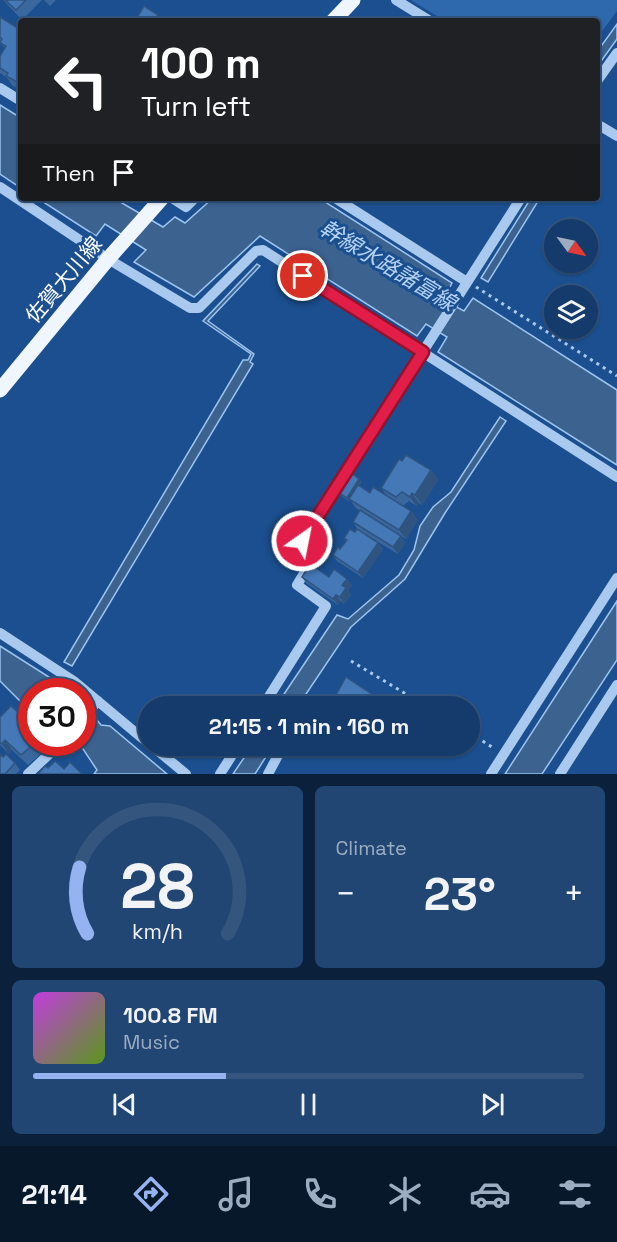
<!DOCTYPE html>
<html lang="en">
<head>
<meta charset="utf-8">
<style>
	:root { --surface:#143b6b; --page:#214673; --text:#f1f3f6; --muted:#9dadc1; --line:#33557e; --accent:#95b2f1 }
	body { margin:0; font-family:"Space Grotesk","Noto Sans JP",sans-serif; background:var(--page); color:var(--text); height:100vh; display:flex; flex-direction:column; font-size:22px; white-space:nowrap }
	* { box-sizing:border-box; margin:0 }
	p { font-size:20px; color:var(--muted) }
	.icon { flex:none; width:33px; height:33px; fill:none; stroke:currentColor; stroke-width:2; stroke-linecap:round; stroke-linejoin:round }
	.map { position:relative; height:774px; overflow:hidden }
	.panel { display:flex; flex-direction:column; gap:12px; padding:12px; background:#0b203b; flex:1 }
	.panel>* { flex:none }
	.banner { position:absolute; left:18px; top:18px; width:582px; height:183px; border-radius:6px; box-shadow:0 2px 4px #0004,0 0 0 2px var(--line); background:#202124; color:#fff; overflow:hidden }
	.needle { width:39px; rotate:123deg }
	.controls { position:absolute; left:544px; top:219px; display:grid; gap:12px }
	.controls a { display:grid; place-items:center; width:54px; height:54px; border-radius:50%; background:var(--surface); box-shadow:0 2px 4px #0004,0 0 0 2px var(--line); font-size:30px }
	.speed { position:absolute; left:18px; top:678px; display:flex; gap:12px; font-size:30px; font-weight:700; text-align:center }
	.speed>* { display:grid; place-content:center; width:78px; height:78px; border-radius:50%; background:var(--surface); box-shadow:0 2px 4px #0004,0 0 0 2px var(--line); line-height:1 }
	.speed .limit { border:9px solid #d22; background:#fff; color:#111 }
	.pin { position:absolute; display:grid; place-items:center; width:51px; height:51px; color:#fff; margin:-26px; border:3px solid #fff; border-radius:50%; box-shadow:0 2px 6px #0007 }
	.me { position:absolute; width:66px; margin:-33px; rotate:33deg; stroke-linejoin:round; filter:drop-shadow(0 0 4px #0008) }
	.turn { display:flex; align-items:center; gap:21px; height:126px; padding:0 24px; font-size:27px }
	.turn .icon { width:78px; height:78px; stroke-width:2.5 }
	.turn b { display:block; font-size:42px; line-height:51px }
	.then { display:flex; align-items:center; height:57px; padding:0 24px; background:#0003; gap:12px; font-size:22px }
	.big { font-size:45px; font-weight:800; line-height:1.1 }
	.panel .widget { flex:1; display:flex; flex-direction:column; justify-content:center; gap:9px; min-width:0; padding:0 21px; border-radius:9px; background:var(--page) }
	.panel .dial { align-items:center; gap:0 }
	.dial svg { height:156px; overflow:visible; fill:none; stroke:var(--line); stroke-width:7; stroke-linecap:round; text-anchor:middle }
	.dial text { fill:var(--text); stroke:none }
	.song { display:flex; align-items:center; gap:18px }
	.cover { width:72px; height:72px; border-radius:9px; background:linear-gradient(135deg,hsl(290 70% 55%),hsl(90 70% 35%)) }
	.played { height:6px; border-radius:3px; background:linear-gradient(90deg,var(--accent) 35%,var(--line) 35%) }
	.keys { display:flex; justify-content:space-around; direction:ltr }
	.heat { display:flex; justify-content:space-between; align-items:center; font-size:33px; direction:ltr }
	.panel .tiles { flex:1; display:grid; gap:12px; grid-template-columns:1fr 1fr }
	.widget:last-child { grid-column:span 2 }
	.trip { position:absolute; left:138px; top:696px; width:342px; height:60px; border-radius:30px; background:var(--surface); box-shadow:0 2px 4px #0004,0 0 0 2px var(--line); font-weight:800; line-height:60px; text-align:center }
	.tabs { display:flex; height:96px; justify-content:space-around; align-items:center; background:#08182b; color:var(--muted) }
	.tabs .icon { width:42px; height:42px }
	.tabs .active { color:var(--accent) }
	.tabs b { font-size:27px; color:var(--text) }
	.map>svg:first-child { display:block }
	.green { fill:#2e69ad }
	.water { fill:#3c6290; stroke:#9cc4f0; stroke-width:1.5 }
	.lines { fill:none; stroke-linecap:round; stroke-linejoin:round }
	.path { stroke:#a9c9ee; stroke-width:3; stroke-dasharray:3 4.5; stroke-linecap:butt }
	.minor { stroke:#a9c9ee; stroke-width:10 }
	.major { stroke:#f0f6ff; stroke-width:15 }
	.wall { fill:#3a679d }
	.shaded-wall { fill:#305480 }
	.building { fill:#4478b7; stroke:#305480; stroke-width:1.5 }
	.route-casing { stroke:#92132f; stroke-width:15 }
	.route { stroke:#e11d48; stroke-width:10 }
	.labels { text-anchor:middle; stroke-width:6; stroke-linejoin:round; paint-order:stroke }
	.street-label { font-size:21px; fill:#fff; stroke:#1b4f8f }
	.water-label { font-size:22px; font-style:italic; fill:#b5d3f5; stroke:#1b4f8f }
</style>
</head>
<body>
<div class="map">
<svg width="617" height="774" viewBox="0 0 617 774">
	<rect width="100%" height="100%" fill="#1b4f8f"/>
	<path class="green" d="M411,0H617V11L597,38V21H445Z"/>
	<path class="water" d="M617,24V39L597,67V52Z
		M0,105L21,118V188L0,174Z
		M37,198H127L122,203L163,227L175,217L185,223L213,198H319L452,283L443,300L464,311L473,298L617,390V465L438,352L447,337L426,324L417,336L260,236L194,297L134,262L146,250L105,224L96,236Z
		M531,198H540L488,282L481,278Z
		M257,264L260,266L208,321L254,354L250,362L253,364L72,666L64,662L243,360H248L251,354L203,321Z
		M500,417L506,421L445,513L405,579L351,627L298,706H276L337,615L348,619L399,575L414,550L420,526L433,507L451,492Z
		M617,601V660L542,774H505Z
		M0,646L71,691L32,692L31,712L0,681Z
		M83,703L101,725L110,726L167,774H94L97,770L79,743L82,742Z
		M252,746H258L269,752L255,774H233Z"/>
	<g class="lines">
		<path class="path" d="M476,287L617,376
			M351,661L426,706
			M470,733L495,749"/>
		<path class="minor" d="M396,0L430,21
			M597,81L617,53
			M0,88L21,101
			M597,124L617,136
			M0,187L108,259L190,308H199L256,251L263,250L617,477
			M172,198L186,207L195,198
			M335,198L467,282
			M0,633L75,682L148,743
			M263,706L326,606L297,585L316,553L302,541L521,198
			M82,719L98,701
			M152,746L186,774
			M28,774L62,742
			M220,774L238,746
			M268,774L283,746
			M491,774L617,578
			M560,774L617,685"/>
		<path class="major" d="M333,21L353,0
			M0,390L108,259L162,198"/>
	</g>
	<path class="wall" d="M3,0H42L22,20Z
		M44,0H56L50,6Z
		M0,17L16,27L21,25V90L13,86L7,78L0,73V56L5,49L0,42Z
		M402,461L431,470L438,480L422,505L419,503L416,506L409,501L403,506L411,511L418,520L406,539L401,536L405,543L398,554L357,529L353,522L360,511L356,508L350,500L349,501L340,495L338,492L359,479L362,482L359,486L370,493L386,495L381,488Z
		M355,532L378,543L383,549L363,578L337,561L333,555L340,549L346,541L344,538Z
		M302,577H329L352,585L348,591L351,595L344,604L341,601L338,605L306,583Z
		M0,717L32,742H47L50,746L28,765L12,750L9,754L0,745Z
		M3,757L15,763L20,770L16,774H0Z"/>
	<path class="shaded-wall" d="M158,15L162,21H157L155,18Z
		M431,470L438,480L422,505L415,495Z
		M359,479L362,482L349,501L347,498Z
		M412,493L419,503L416,506L410,497Z
		M411,511L418,520L406,539L399,530Z
		M401,536L405,543L398,554L393,547Z
		M378,543L383,549L363,578L358,572Z
		M347,579L352,585L348,591L351,595L344,604L340,597L342,585Z
		M336,595L341,601L338,605L333,599Z
		M379,699L384,706H374Z
		M5,740L12,750L9,754L2,744Z"/>
	<path class="building" d="M5,0H26L16,10Z
		M144,6L158,15L155,18L159,21H135Z
		M0,17L16,27L18,23L21,25V84L6,76L8,73L0,68V56L6,46L0,43L2,39L0,37Z
		M406,455L431,470L415,495L412,493L410,497L402,492L396,497L381,488L399,459L402,461Z
		M351,473L359,479L347,498L338,492Z
		M358,485L370,493L373,487L411,511L399,530L349,499Z
		M360,510L401,536L393,547L353,522Z
		M350,529L355,532L357,529L378,543L358,572L333,555L338,547L340,549L347,540L344,538Z
		M310,564L329,577L334,569L347,579L342,585L346,588L340,597L336,595L333,599L302,577Z
		M346,677L379,699L374,706H370L367,705L366,706H330Z
		M313,699L325,706H308Z
		M11,706L32,725V742H36L21,755L5,740L2,744L0,742V717Z
		M0,754L3,757L6,754L15,763L5,774H0Z
		M55,761L64,769L70,762L81,773L80,774H38L45,766L48,768Z"/>
	<g class="lines">
		<defs>
			<path id="route" d="M302,541L423,352L303,276"/>
		</defs>
		<use href="#route" class="route-casing"/>
		<use href="#route" class="route"/>
	</g>
	<g class="labels">
		<g class="street-label">
			<text transform="translate(64 280) rotate(-50)" y="7">佐賀大川線</text>
		</g>
		<g class="water-label">
			<text transform="translate(388 265) rotate(31)" y="8">幹線水路諸富線</text>
		</g>
	</g>
</svg>
<div class="controls">
<a><svg class="needle" viewBox="-14 -14 28 28"><path d="M0-13l5 13h-10z" fill="#e53935"/><path d="M0 13l5-13h-10z" fill="#9dadc1"/></svg></a>
<a><svg class="icon" aria-label="layers" viewBox="0 0 24 24"><path d="M12 4l9 5-9 5-9-5zM3 14l9 5 9-5"/></svg></a>
</div>
<div class="speed"><div class="limit">30</div></div>
<div class="pin" style="left:303px;top:276px;background:#d93025"><svg class="icon" aria-label="arrive" viewBox="0 0 24 24"><path d="M6 21V4h12l-3 4 3 4H6"/></svg></div>
<svg class="me" style="left:302px;top:541px" viewBox="-20 -20 40 40"><circle r="17" fill="#e11d48" stroke="#fff" stroke-width="3"/><path d="M0-11L8 9 0 5-8 9z" fill="#fff"/></svg>
<div class="trip">21:15 · 1 min · 160 m</div>
<div class="banner">
<div class="turn"><svg class="icon" aria-label="left" viewBox="0 0 24 24"><path d="M17 20v-9H6M10 6l-5 5 5 5"/></svg><div><b>100 m</b>Turn left</div></div>
<div class="then">Then<svg class="icon" aria-label="arrive" viewBox="0 0 24 24"><path d="M6 21V4h12l-3 4 3 4H6"/></svg></div>
</div>
</div>
<section class="panel">
<div class="tiles">
<div class="widget dial"><svg viewBox="0 0 100 80">
<path d="M14 69A42 42 0 1 1 86 69"/>
<path d="M14 69A42 42 0 0 1 10 35" stroke="#95b2f1"/>
<text x="50" y="56" font-size="32" font-weight="700">28</text>
<text x="50" y="72" font-size="11">km/h</text>
</svg></div>
<div class="widget"><p>Climate</p>
<div class="heat"><a>−</a><b class="big">23°</b><a>+</a></div>
</div>
<div class="widget">
<div class="song"><i class="cover"></i><div><b>100.8 FM</b><p>Music</p></div></div>
<div class="played"></div>
<div class="keys"><svg class="icon" aria-label="previous" viewBox="0 0 24 24"><path d="M18 5L8 12l10 7zM5 5v14"/></svg><svg class="icon" aria-label="pause" viewBox="0 0 24 24"><path d="M8 5v14M16 5v14"/></svg><svg class="icon" aria-label="next" viewBox="0 0 24 24"><path d="M6 5l10 7-10 7zM19 5v14"/></svg></div>
</div>
</div>
</section>
<nav class="tabs">
<b>21:14</b>
<svg class="icon active" aria-label="directions" viewBox="0 0 24 24"><path d="M12 3l9 9-9 9-9-9zM9 14v-3h6M13 9l2 2-2 2"/></svg>
<svg class="icon" aria-label="music" viewBox="0 0 24 24"><path d="M9 18V5l10-2v13"/><circle cx="6" cy="18" r="3"/><circle cx="16" cy="16" r="3"/></svg>
<svg class="icon" aria-label="phone" viewBox="0 0 24 24"><path d="M5 4h4l2 5-3 2q2 4 5 5l2-3 5 2v4C11 20 4 13 5 4z"/></svg>
<svg class="icon" aria-label="climate" viewBox="0 0 24 24"><path d="M12 3v18M4 7l16 10M4 17L20 7"/></svg>
<svg class="icon" aria-label="car" viewBox="0 0 24 24"><path d="M5 17H2v-5l4-1 3-4h7l3 4 3 1v5h-3M9 17h6M6 11h13"/><circle cx="7" cy="17" r="2"/><circle cx="17" cy="17" r="2"/></svg>
<svg class="icon" aria-label="filters" viewBox="0 0 24 24"><path d="M4 7h16M4 17h16"/><circle cx="9" cy="7" r="2"/><circle cx="15" cy="17" r="2"/></svg>
</nav>
</body>
</html>
